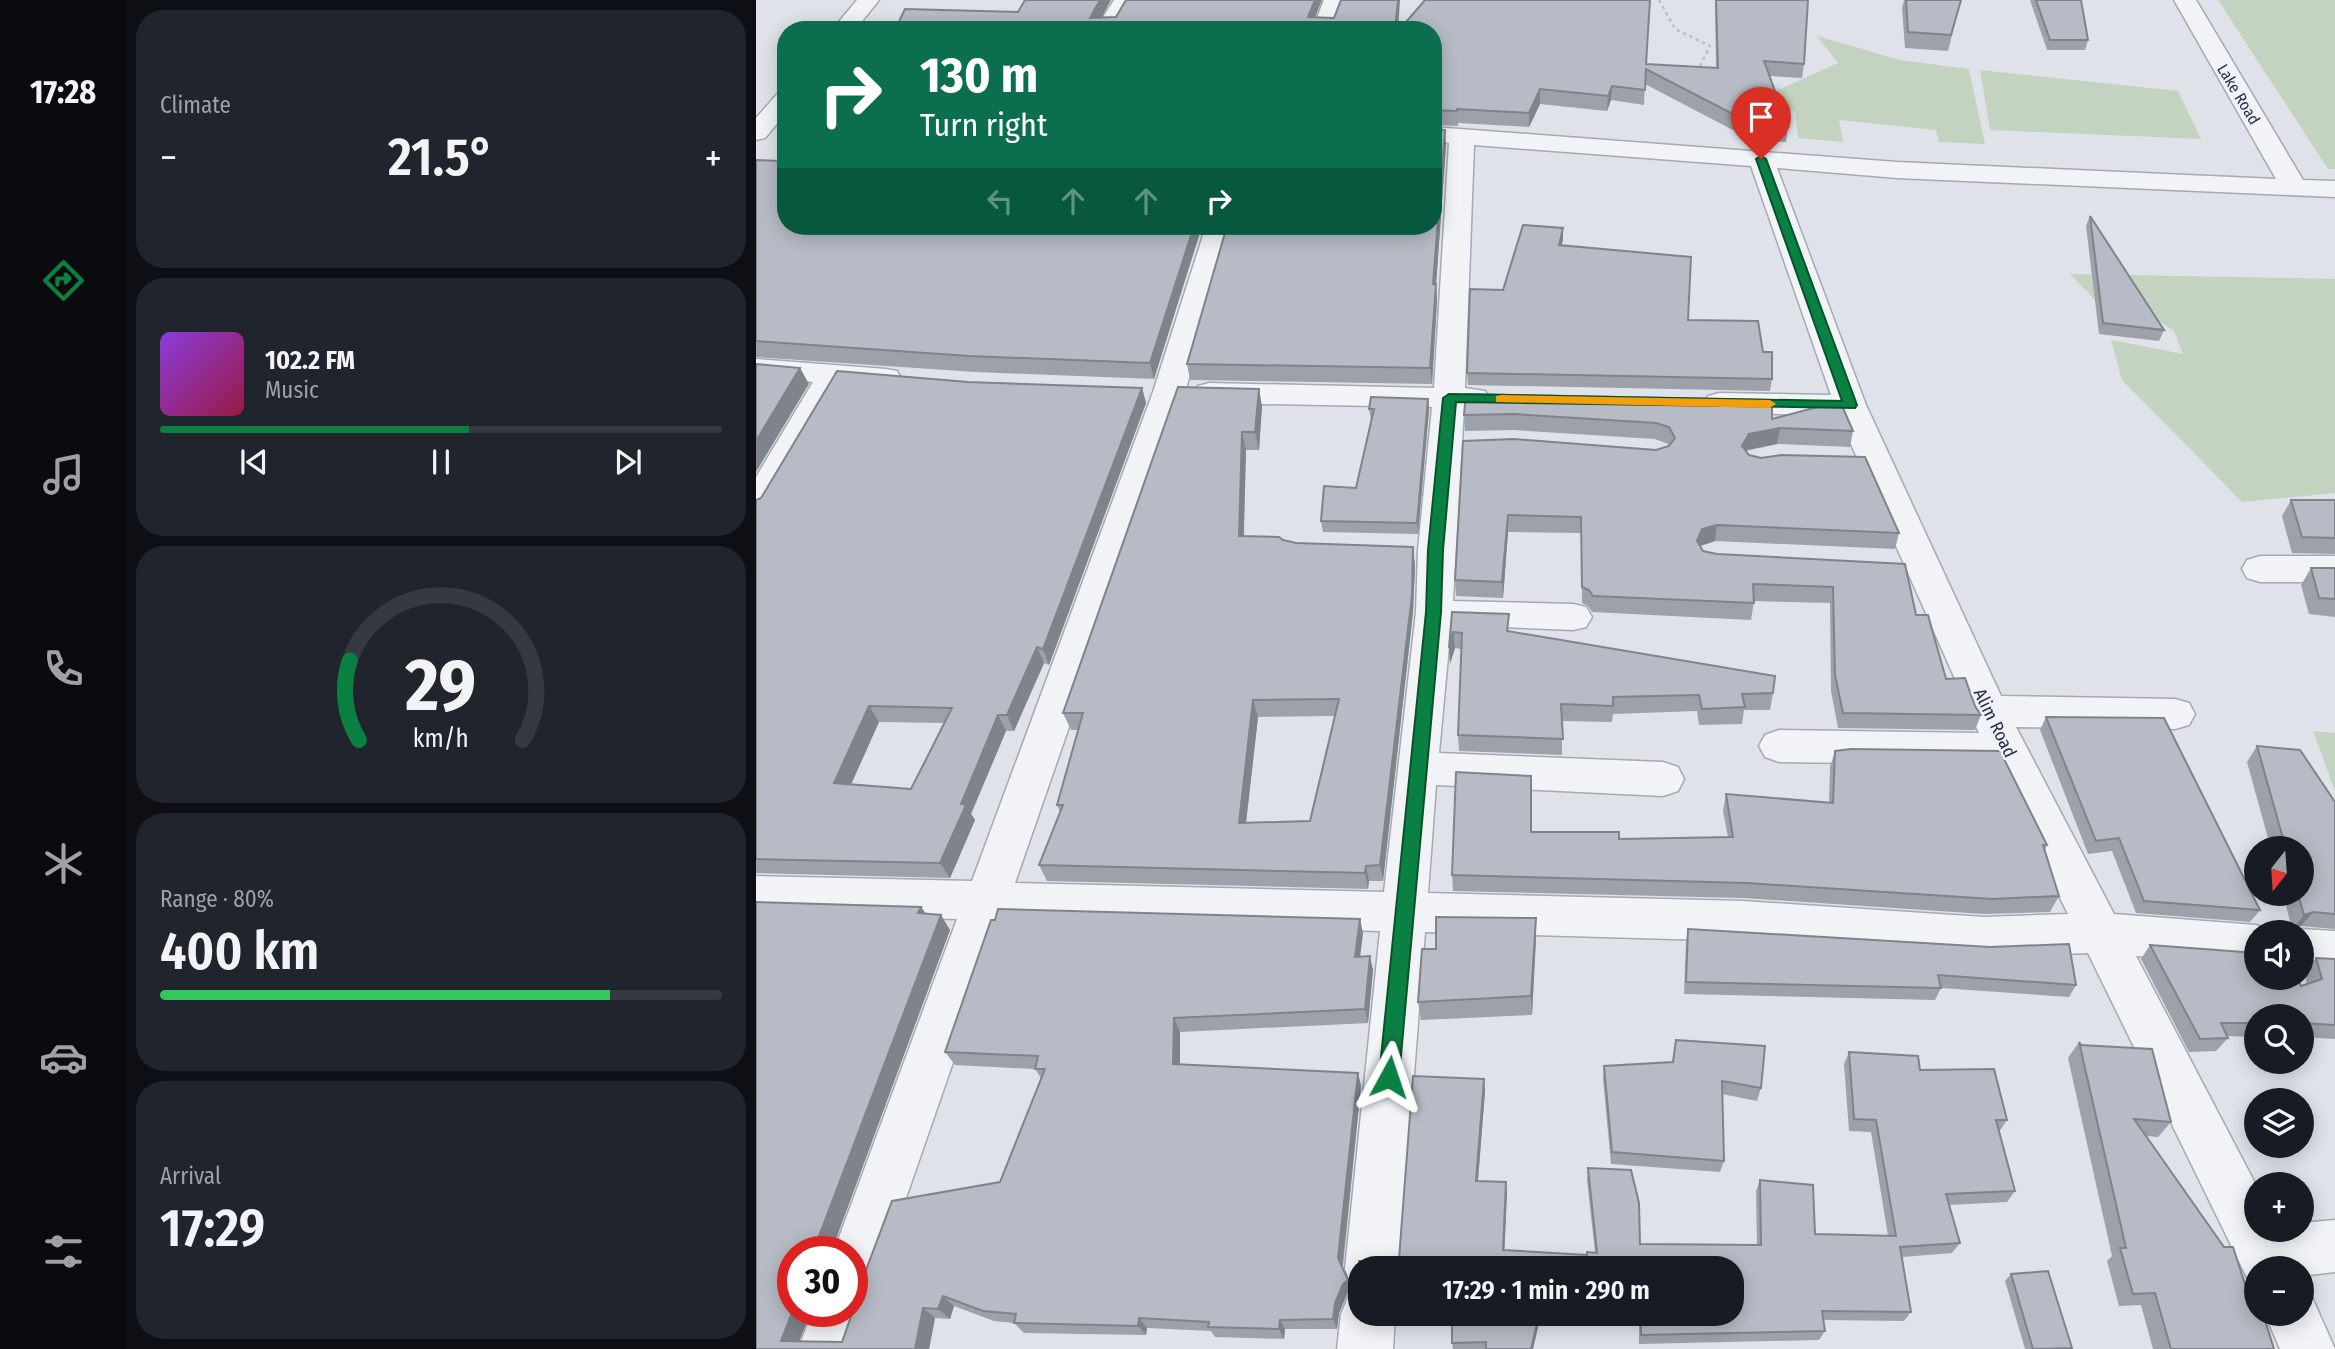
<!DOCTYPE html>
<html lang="en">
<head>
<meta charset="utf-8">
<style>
	:root { --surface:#171b24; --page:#20242c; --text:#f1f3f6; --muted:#9ea1a6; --line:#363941; --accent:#0b8043 }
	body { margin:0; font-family:"Fira Sans Condensed",sans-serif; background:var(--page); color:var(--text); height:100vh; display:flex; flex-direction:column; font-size:26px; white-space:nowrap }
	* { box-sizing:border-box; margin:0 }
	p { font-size:23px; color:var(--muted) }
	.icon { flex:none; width:38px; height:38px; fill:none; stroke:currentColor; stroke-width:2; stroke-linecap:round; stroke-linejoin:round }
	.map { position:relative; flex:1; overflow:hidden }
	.details { display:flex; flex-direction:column; gap:10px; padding:10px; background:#0d0f14; width:630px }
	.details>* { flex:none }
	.guide { position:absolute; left:21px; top:21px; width:665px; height:214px; border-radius:28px; box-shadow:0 4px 18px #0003; background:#0b6e4f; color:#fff; overflow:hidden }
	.needle { width:46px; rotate:197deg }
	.tools { position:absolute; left:1488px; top:836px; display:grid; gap:14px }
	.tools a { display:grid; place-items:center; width:70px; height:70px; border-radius:50%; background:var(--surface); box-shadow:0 4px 18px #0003; font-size:35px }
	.speed { position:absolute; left:21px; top:1236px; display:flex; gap:14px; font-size:35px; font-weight:700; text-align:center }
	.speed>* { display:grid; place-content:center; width:91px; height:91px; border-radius:50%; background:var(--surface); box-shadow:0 4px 18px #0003; line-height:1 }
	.speed .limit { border:10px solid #d22; background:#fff; color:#111 }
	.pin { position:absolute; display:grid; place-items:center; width:60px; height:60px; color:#fff; margin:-72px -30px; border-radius:50% 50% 50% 0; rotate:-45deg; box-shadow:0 0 7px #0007 }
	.pin .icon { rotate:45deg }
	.me { position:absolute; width:77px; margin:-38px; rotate:5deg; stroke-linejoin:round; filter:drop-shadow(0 0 5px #0008) }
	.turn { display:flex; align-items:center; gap:24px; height:147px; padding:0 28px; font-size:32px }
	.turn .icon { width:91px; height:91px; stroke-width:2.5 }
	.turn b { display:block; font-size:49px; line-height:60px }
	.lanes { display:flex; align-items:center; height:66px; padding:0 28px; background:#0003; justify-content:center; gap:35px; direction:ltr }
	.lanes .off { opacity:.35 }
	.big { font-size:52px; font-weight:600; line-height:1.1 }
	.details .widget { flex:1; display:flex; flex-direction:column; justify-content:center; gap:10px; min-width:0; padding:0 24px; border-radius:28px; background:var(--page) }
	.details .dial { align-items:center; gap:0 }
	.dial svg { height:182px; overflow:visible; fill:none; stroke:var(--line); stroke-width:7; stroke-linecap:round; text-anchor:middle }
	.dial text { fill:var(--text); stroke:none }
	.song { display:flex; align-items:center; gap:21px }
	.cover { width:84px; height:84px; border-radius:10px; background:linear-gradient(135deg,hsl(270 70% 55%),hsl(340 70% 35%)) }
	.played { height:7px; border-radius:4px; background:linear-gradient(90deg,var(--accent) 55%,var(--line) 55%) }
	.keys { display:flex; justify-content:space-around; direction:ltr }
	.heat { display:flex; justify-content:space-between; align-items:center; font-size:38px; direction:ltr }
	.charge { height:10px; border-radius:5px; background:linear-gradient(90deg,#34c759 80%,var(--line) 0) }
	.trip { position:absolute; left:592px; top:1256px; width:396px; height:70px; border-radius:28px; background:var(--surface); box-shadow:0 4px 18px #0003; font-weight:600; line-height:70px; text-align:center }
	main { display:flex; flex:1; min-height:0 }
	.tab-bar { display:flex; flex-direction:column; width:126px; justify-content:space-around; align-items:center; background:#090b0e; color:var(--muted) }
	.tab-bar .icon { width:49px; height:49px }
	.tab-bar .selected { color:var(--accent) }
	.tab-bar b { font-size:32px; color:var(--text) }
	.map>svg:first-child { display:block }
	.green { fill:#c3d3c0 }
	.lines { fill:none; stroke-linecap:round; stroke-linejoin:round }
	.minor-casing { stroke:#a4a9b3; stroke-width:3 }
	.path { stroke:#bcc0c7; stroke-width:2.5; stroke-dasharray:3.5 3.5; stroke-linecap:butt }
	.minor { fill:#f1f3f7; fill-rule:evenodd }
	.wall { fill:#9da1a9; fill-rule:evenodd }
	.shaded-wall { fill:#7f838a }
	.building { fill:#b6bbc5; stroke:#7f838a; stroke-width:2; fill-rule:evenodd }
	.route { fill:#0b8043; stroke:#07532c; stroke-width:2 }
	.slow { fill:#f59e0b }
	.labels { text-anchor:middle; stroke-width:5; stroke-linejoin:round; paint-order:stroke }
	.far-street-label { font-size:16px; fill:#272f40; stroke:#eef1f6 }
	.street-label { font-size:18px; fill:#272f40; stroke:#eef1f6 }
</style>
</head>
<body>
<main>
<nav class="tab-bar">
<b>17:28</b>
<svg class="icon selected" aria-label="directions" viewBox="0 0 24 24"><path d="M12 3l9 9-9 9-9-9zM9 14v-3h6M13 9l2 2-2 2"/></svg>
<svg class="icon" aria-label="music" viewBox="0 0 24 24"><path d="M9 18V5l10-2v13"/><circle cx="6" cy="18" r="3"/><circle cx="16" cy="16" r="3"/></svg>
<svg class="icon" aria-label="phone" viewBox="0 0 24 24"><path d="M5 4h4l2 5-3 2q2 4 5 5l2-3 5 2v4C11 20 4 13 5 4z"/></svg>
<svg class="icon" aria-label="climate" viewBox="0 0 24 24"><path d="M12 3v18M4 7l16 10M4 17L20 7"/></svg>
<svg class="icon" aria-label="car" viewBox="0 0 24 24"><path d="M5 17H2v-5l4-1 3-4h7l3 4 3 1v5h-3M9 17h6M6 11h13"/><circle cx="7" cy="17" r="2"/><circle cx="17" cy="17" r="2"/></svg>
<svg class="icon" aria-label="filters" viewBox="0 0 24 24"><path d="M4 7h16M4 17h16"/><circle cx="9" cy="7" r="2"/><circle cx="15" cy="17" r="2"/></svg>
</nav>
<section class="details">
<div class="widget"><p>Climate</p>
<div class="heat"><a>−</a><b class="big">21.5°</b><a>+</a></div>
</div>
<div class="widget">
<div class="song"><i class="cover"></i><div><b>102.2 FM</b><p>Music</p></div></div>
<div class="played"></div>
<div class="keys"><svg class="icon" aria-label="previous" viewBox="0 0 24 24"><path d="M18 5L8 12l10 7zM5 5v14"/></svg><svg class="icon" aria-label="pause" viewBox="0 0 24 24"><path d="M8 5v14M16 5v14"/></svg><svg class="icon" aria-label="next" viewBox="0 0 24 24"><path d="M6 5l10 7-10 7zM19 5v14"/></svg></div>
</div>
<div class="widget dial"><svg viewBox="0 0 100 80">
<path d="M14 69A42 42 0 1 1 86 69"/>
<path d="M14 69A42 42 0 0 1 10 34" stroke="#0b8043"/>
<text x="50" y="56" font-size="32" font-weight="700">29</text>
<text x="50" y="72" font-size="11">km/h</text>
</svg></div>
<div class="widget"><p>Range · 80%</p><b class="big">400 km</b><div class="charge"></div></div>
<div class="widget"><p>Arrival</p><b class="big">17:29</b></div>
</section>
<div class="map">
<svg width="1579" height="1349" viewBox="0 0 1579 1349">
	<rect width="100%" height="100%" fill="#dfe2e9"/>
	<path class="green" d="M1462,0H1579V169H1572Z
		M1061,36L1144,60L1213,69L1229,144L1183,142L1180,130L1083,120L1087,142L1042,138L1039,111L966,106L958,77L1020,91L1082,63Z
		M1224,70L1422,91L1445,139L1234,130Z
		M1314,274L1579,279V493L1486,502L1366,380L1355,340L1427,354L1418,331L1396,316L1348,309Z
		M1557,731L1579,733V791Z"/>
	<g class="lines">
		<defs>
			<path id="minor" d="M101,0H123L99,30H76Z
				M358,0H380L361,30H339Z
				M568,0H590L578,30H556Z
				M1418,0H1440L1547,180L1579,181V197L1141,178L1021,168L1110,405L1245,696L1419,699L1433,703L1439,714L1433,725L1419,729L1260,727L1358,914L1500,925L1516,931L1517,933H1500V965L1380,956L1500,1185V1230H1545V1223L1579,1220V1272L1545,1276V1269H1500V1289L1496,1288L1332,953L1228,957L987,941L669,932L643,1269H604V1314H639L637,1349H581L585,1314L593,1295L603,1290L597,1288L589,1269L624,931L246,921L123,1276L115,1295L106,1299L111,1311L98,1349H42L57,1311H96V1251H78L201,919L0,914V876L216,881L397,392L450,226H477L429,392L259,883L628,892L660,612L662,550L676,407L453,403L442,400L437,393L442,386L453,383L678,388L693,143L677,141V127L1141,162L1520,179ZM718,145L995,166L1075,395L963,393L952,396L947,403L952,410L963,413L1082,415L1223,733L1023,730L1009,735L1003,746L1009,757L1023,762L1239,765L1312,914L1228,917L987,901L672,893L680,785L907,796L922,791L928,779L922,767L907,762L683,753L695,625L817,630L830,627L836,617L830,607L817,604L697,601L708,408L729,405L734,398L729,391L709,388Z
				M30,91V113L9,138L0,140V118L22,93Z
				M0,359L130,369L141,371L145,378L141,385L130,387L87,384L12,513L0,516V477L57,382L0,377Z
				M1504,556H1579V582H1504L1491,578L1486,569L1491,560Z
				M1545,929L1579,931V971L1545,969V933H1534Z
				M1545,1290L1555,1295L1579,1349H1524L1509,1314H1545Z"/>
		</defs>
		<use href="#minor" class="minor-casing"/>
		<path class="path" d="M903,0L919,29L954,46L941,72"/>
		<use href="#minor" class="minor"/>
	</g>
	<path class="wall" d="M959,0H1052L1048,64L1046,78L1014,76L1032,127L1030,142L996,140L889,84L888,105L855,100L851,111L784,104L773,127L702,123V126L677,125V30L890,64L960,68Z
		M1148,0H1205L1192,51L1149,48L1146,8Z
		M1274,0H1325L1332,40L1329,50H1291Z
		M690,145L680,285L681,300L676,384L434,380L431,364Z
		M0,160L446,226L398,379L219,372L0,357Z
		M1334,216L1408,330L1403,341L1343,334L1330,226Z
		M807,240L805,245L932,320L1007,352L1016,379L1014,391L712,385L711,373L747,290Z
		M212,382L386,388L390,403L293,665L288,663L258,731H250L215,814L219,820L194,878L0,873V500L5,498ZM123,722L189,723L155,789L95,784Z
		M422,387L506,406L503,450H490L488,536L527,540L659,565L657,612L627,881H613L612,889L291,881L283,865L304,812L301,805L322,730H315L307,713ZM579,716L554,821L490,823L502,717Z
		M710,394L1016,419L1097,431L1094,447L1021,444L990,451L993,455L1143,533L1139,549L959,541L944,546L947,551L961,554L1149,564L1160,615L1190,679L1219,706L1225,715L1219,730L1082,728L1075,691L1074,603L998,601L995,620L836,612L832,606L826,603L825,533L752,532L747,598L700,596L699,580L707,441L900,450L913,446L912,444L899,439L758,430L709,431L708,415Z
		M672,399L673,410L662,534L567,532L565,521L600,488L615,420L613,409Z
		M1535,500H1579V554L1536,553L1526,516Z
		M1555,568H1579V617L1553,614L1545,585Z
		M696,612L754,631L1017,693L1014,710H988L986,724L943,725L941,711L857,714L856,722L806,721V755L703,751L702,735L705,649L699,648L694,664Z
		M1290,717L1504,910L1494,922L1380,913L1356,851L1332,854L1284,730Z
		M1501,746L1579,802V929L1545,926L1536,929L1527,894H1545V849H1515L1491,762Z
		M1079,751L1291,845L1289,850L1303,896L1294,912L1228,914L987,898L697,891L696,875L863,839L972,837L967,811L970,794L1073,803L1074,767Z
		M165,907L170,914L194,930L78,1243L37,1251V1311H55L43,1341L86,1342L100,1302L104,1286L244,1182L285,1078L279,1069L199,1065L189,1052L607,933L604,957L617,970L612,1023L424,1032V1065L602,1073L605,1086L587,1267L596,1290L591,1294L583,1313L581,1329H529L528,1339L459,1337L455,1331L391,1328L390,1335L268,1333L258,1323L238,1321L198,1306L194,1319L179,1318L173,1349H0Z
		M780,918V938L776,1015L665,1020L662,1002L680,949Z
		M1514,925L1518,933H1507Z
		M932,929L1320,985L1313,997L1185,988L1179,1000L928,994L930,942Z
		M1394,945L1545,986L1551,984L1548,972L1560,958L1579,959V1039L1545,1037V1017H1500V1034H1498L1495,1037L1471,1036L1472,1038L1460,1051L1433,1052L1385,959Z
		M1323,1042L1415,1122L1402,1137L1389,1136L1496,1306L1518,1349H1397L1385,1305L1363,1306L1351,1261L1356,1256L1312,1058Z
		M1093,1052L1162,1056L1164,1070L1238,1069L1251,1120L1243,1132L1259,1191L1251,1202L1193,1205L1204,1243L1196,1253L1146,1257L1155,1312L1148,1321L1067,1320L1069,1331L1063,1340L883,1344V1314H975V1269H604V1284L603,1261H640L643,1259L657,1076L728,1079L729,1091L722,1181L750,1182L751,1193L748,1250L831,1255V1252H839L831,1180L832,1168L875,1170L883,1203L884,1244L1001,1245L1000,1191L1004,1180L1057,1185L1059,1234L1132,1236L1115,1132L1093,1131L1088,1064Z
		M917,1063L1005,1088L1001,1101L966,1094L968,1161L964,1172L855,1164L847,1079L848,1066Z
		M1255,1274L1316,1348L1315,1349H1269L1249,1281Z
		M696,1314H785L777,1349H697L696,1343Z"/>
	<path class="shaded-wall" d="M344,0H355L339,30L334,18Z
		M559,0H566L554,30L552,17Z
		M642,0H644L642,30H639Z
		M856,86L855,100L851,111L852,96Z
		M784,89V104L773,127V113Z
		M689,130L690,145L680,285L681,300L676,384L674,368L677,284Z
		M438,226H446L398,379L394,363Z
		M807,228V240L802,257L803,245Z
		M44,368L53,384L0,472V441Z
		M386,388L390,403L293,665L287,649Z
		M503,389L506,406L503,450L499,432Z
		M672,399L673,410L662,534L661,523Z
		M1024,428L1021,444L990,450L984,462L986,446L993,434Z
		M486,432L490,450L487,553L483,536Z
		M752,515V532L747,598L746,582Z
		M961,525L959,541L944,546L941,541L946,529Z
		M657,547L659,565L657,612L627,881L624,865Z
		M697,632L699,648L694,664L693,648Z
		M281,647L288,663L258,731L251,715Z
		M497,700L502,717L488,840L483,823Z
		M113,706L123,722L89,798L78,783Z
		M242,715L250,731L215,814L219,820L194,878L184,863L205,804Z
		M610,866L613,881L612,889L609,873Z
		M165,907L175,921L162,913Z
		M1557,912L1545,926L1536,929L1548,915Z
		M185,915L194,930L76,1250L64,1243L62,1239Z
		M780,918V938L776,1015L775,996Z
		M604,919L607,933L602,971L599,957Z
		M614,956L617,970L612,1023L609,1009Z
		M418,1018L424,1032V1077L417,1064Z
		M602,1073L605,1086L586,1269L582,1258Z
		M728,1079L729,1091L721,1192L720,1181Z
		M750,1182L751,1193L748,1261L747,1250Z
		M80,1243L90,1251H80Z
		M592,1280L596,1290L591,1294L583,1313L581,1329L577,1319L579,1303L587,1284Z
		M187,1296L198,1306L194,1319L182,1309Z
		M167,1308L179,1318L173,1349H159Z
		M37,1311H55L40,1349L25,1341Z
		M783,1314H785L777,1349H775Z
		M383,1318L391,1328L390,1335L382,1326Z
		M524,1320L529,1329L528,1339L523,1329Z"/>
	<path class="building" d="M269,0H344L334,18L360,17L370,0H559L552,17L578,18L585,0H642L639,30H139L149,9L262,12Z
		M669,0H894L890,64L962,68L960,0H1052L1048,64L1008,61L1032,127L998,125L890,69L889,90L856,86L852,96L784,89L773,113L701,109V111L677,110V30H643Z
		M1150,0H1205L1195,35L1152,32Z
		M1280,0H1325L1332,40H1294Z
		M89,28L114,30H87Z
		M677,128L689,130L677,284H680L674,368L431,364L471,226H677Z
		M30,150V226H438L394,363L213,356L0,341V160L24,161Z
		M1334,216L1408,330L1347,323Z
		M767,225L807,228L803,245L935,257L932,320L1002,321L1007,352H1016V379L711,373L714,289L747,290Z
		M0,364L44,368L0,441Z
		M81,371L212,382L386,388L287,649L281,647L251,715H242L205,804L210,805L184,863L0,859V500L5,498ZM113,706L196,708L155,789L78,783Z
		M422,387L503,389L499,432H486L483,536L523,537L527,540L540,543L657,547L656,595L624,865L610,866L609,873L283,865L307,805H301L327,713H307ZM583,699L554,821L483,823L497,700Z
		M710,394L1016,400V419L1084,401L1097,431L1024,428L993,434L986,446L993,455L1005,458L1025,455L1109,457L1143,533L961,525L946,529L941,541L947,551L961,554L1149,564L1160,615H1172L1190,679L1209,678L1219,706L1225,715L1087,713L1079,675L1077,587L997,584L998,603L837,596L833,590L826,587L825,517L752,515L746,582L699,580L707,441L758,439L900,450L913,446L919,438L913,427L900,423L758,414L708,415Z
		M615,397L672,399L661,523L565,521L568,486L600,488L618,409H613Z
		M1535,500H1579V538L1546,537Z
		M1555,568H1579V599L1563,598Z
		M696,612L753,614L751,631L1019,676L1017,693L986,694L989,707L946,709L943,695L857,697V706L805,704L807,739L702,735L706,633L697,632L693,648Z
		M1290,717L1408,718L1504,910L1388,901L1363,838L1340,841Z
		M1501,746L1544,750L1579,802V914L1557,912L1548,915L1542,894H1545V849H1530Z
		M1095,749L1244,751L1291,845H1287L1303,896L1236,899L991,883L696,875L700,772L775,776V832H863V839L977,837L970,794L1077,803L1079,751Z
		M0,902L165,907L162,913L185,915L62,1239L64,1243H80V1251H37V1310L25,1341L86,1342L100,1302L96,1290L104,1286L136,1201L244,1182L289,1069H279L282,1056L189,1052L235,920H239L242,909L604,919L599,957L614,956L609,1009L418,1018L417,1064L602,1073L582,1258L592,1280L587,1284L579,1303L577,1319L524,1320L523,1329L452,1327L453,1322L383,1318L382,1326L258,1323L260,1314L227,1311L187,1296L182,1309L167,1308L159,1349H0Z
		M680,917L780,918L775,996L662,1002L666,949H680Z
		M1514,925L1518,933H1514Z
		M932,929L1234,947L1313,944L1320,985L1182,975L1185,988L930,982Z
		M1394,945L1500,953V978H1541L1545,986L1566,979L1560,958L1579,959V1025L1545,1023V1017H1500V1023H1465L1472,1038L1444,1039Z
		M920,1040L1009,1046L1005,1088L966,1081L968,1161L856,1152L848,1066L917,1062Z
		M1323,1042L1325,1045L1396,1049L1415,1122L1378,1119L1468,1247H1477L1496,1306H1500V1314H1507L1518,1349H1415L1399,1293L1377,1294L1364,1248H1370Z
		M1093,1052L1162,1056L1164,1070L1238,1069L1251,1120H1240L1259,1191L1190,1194L1204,1243L1144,1247L1155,1312L1066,1311L1069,1331L885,1335V1314H975V1269H604L603,1282V1261H640L643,1259L657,1076L728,1079L720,1181L750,1182L747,1250L831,1255V1252L841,1253L832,1168L875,1170L883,1203L884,1244L1005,1245L1004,1180L1057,1185L1059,1234L1140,1236L1120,1120L1098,1119Z
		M1292,1271L1316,1348L1277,1349L1255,1274Z
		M696,1314H783L775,1349H730V1342L696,1343Z"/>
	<path class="route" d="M1005,156L1010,159L1101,405L1099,408L700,402L687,550L685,612L643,1077L640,1084L633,1087L626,1084L623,1077L670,612L672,550L687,398L693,394L1086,401L1000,159Z"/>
	<path class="slow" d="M745,395L1014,400L1020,404L1014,408L740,402V396Z"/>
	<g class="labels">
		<g class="far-street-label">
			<text transform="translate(1483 94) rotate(59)" y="6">Lake Road</text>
		</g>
		<g class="street-label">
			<text transform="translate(1239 723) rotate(64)" y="6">Alim Road</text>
		</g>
	</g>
</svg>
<div class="tools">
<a><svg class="needle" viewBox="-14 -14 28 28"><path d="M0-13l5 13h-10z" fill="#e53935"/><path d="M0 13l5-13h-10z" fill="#9ea1a6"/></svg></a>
<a><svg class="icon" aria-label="sound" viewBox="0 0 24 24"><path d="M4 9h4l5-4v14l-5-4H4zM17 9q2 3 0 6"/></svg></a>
<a><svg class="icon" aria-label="search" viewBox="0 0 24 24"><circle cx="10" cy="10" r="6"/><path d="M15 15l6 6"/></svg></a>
<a><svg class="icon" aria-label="layers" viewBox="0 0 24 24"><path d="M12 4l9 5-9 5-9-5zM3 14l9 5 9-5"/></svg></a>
<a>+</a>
<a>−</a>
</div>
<div class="speed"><div class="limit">30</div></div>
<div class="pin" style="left:1005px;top:159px;background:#d93025"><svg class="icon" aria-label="arrive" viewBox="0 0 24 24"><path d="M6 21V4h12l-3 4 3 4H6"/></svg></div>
<svg class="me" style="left:633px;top:1077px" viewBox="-20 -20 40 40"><path d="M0-17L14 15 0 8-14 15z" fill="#0b8043" stroke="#fff" stroke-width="4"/></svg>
<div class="trip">17:29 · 1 min · 290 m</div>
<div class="guide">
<div class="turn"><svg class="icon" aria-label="right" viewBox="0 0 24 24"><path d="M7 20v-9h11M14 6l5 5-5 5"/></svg><div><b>130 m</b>Turn right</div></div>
<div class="lanes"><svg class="icon off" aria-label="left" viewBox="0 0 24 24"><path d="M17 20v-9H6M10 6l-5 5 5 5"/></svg><svg class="icon off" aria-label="ahead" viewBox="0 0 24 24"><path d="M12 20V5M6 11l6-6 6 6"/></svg><svg class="icon off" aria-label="ahead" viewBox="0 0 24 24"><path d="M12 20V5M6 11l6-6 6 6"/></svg><svg class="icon" aria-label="right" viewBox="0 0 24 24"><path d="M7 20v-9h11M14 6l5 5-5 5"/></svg></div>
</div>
</div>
</main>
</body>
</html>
